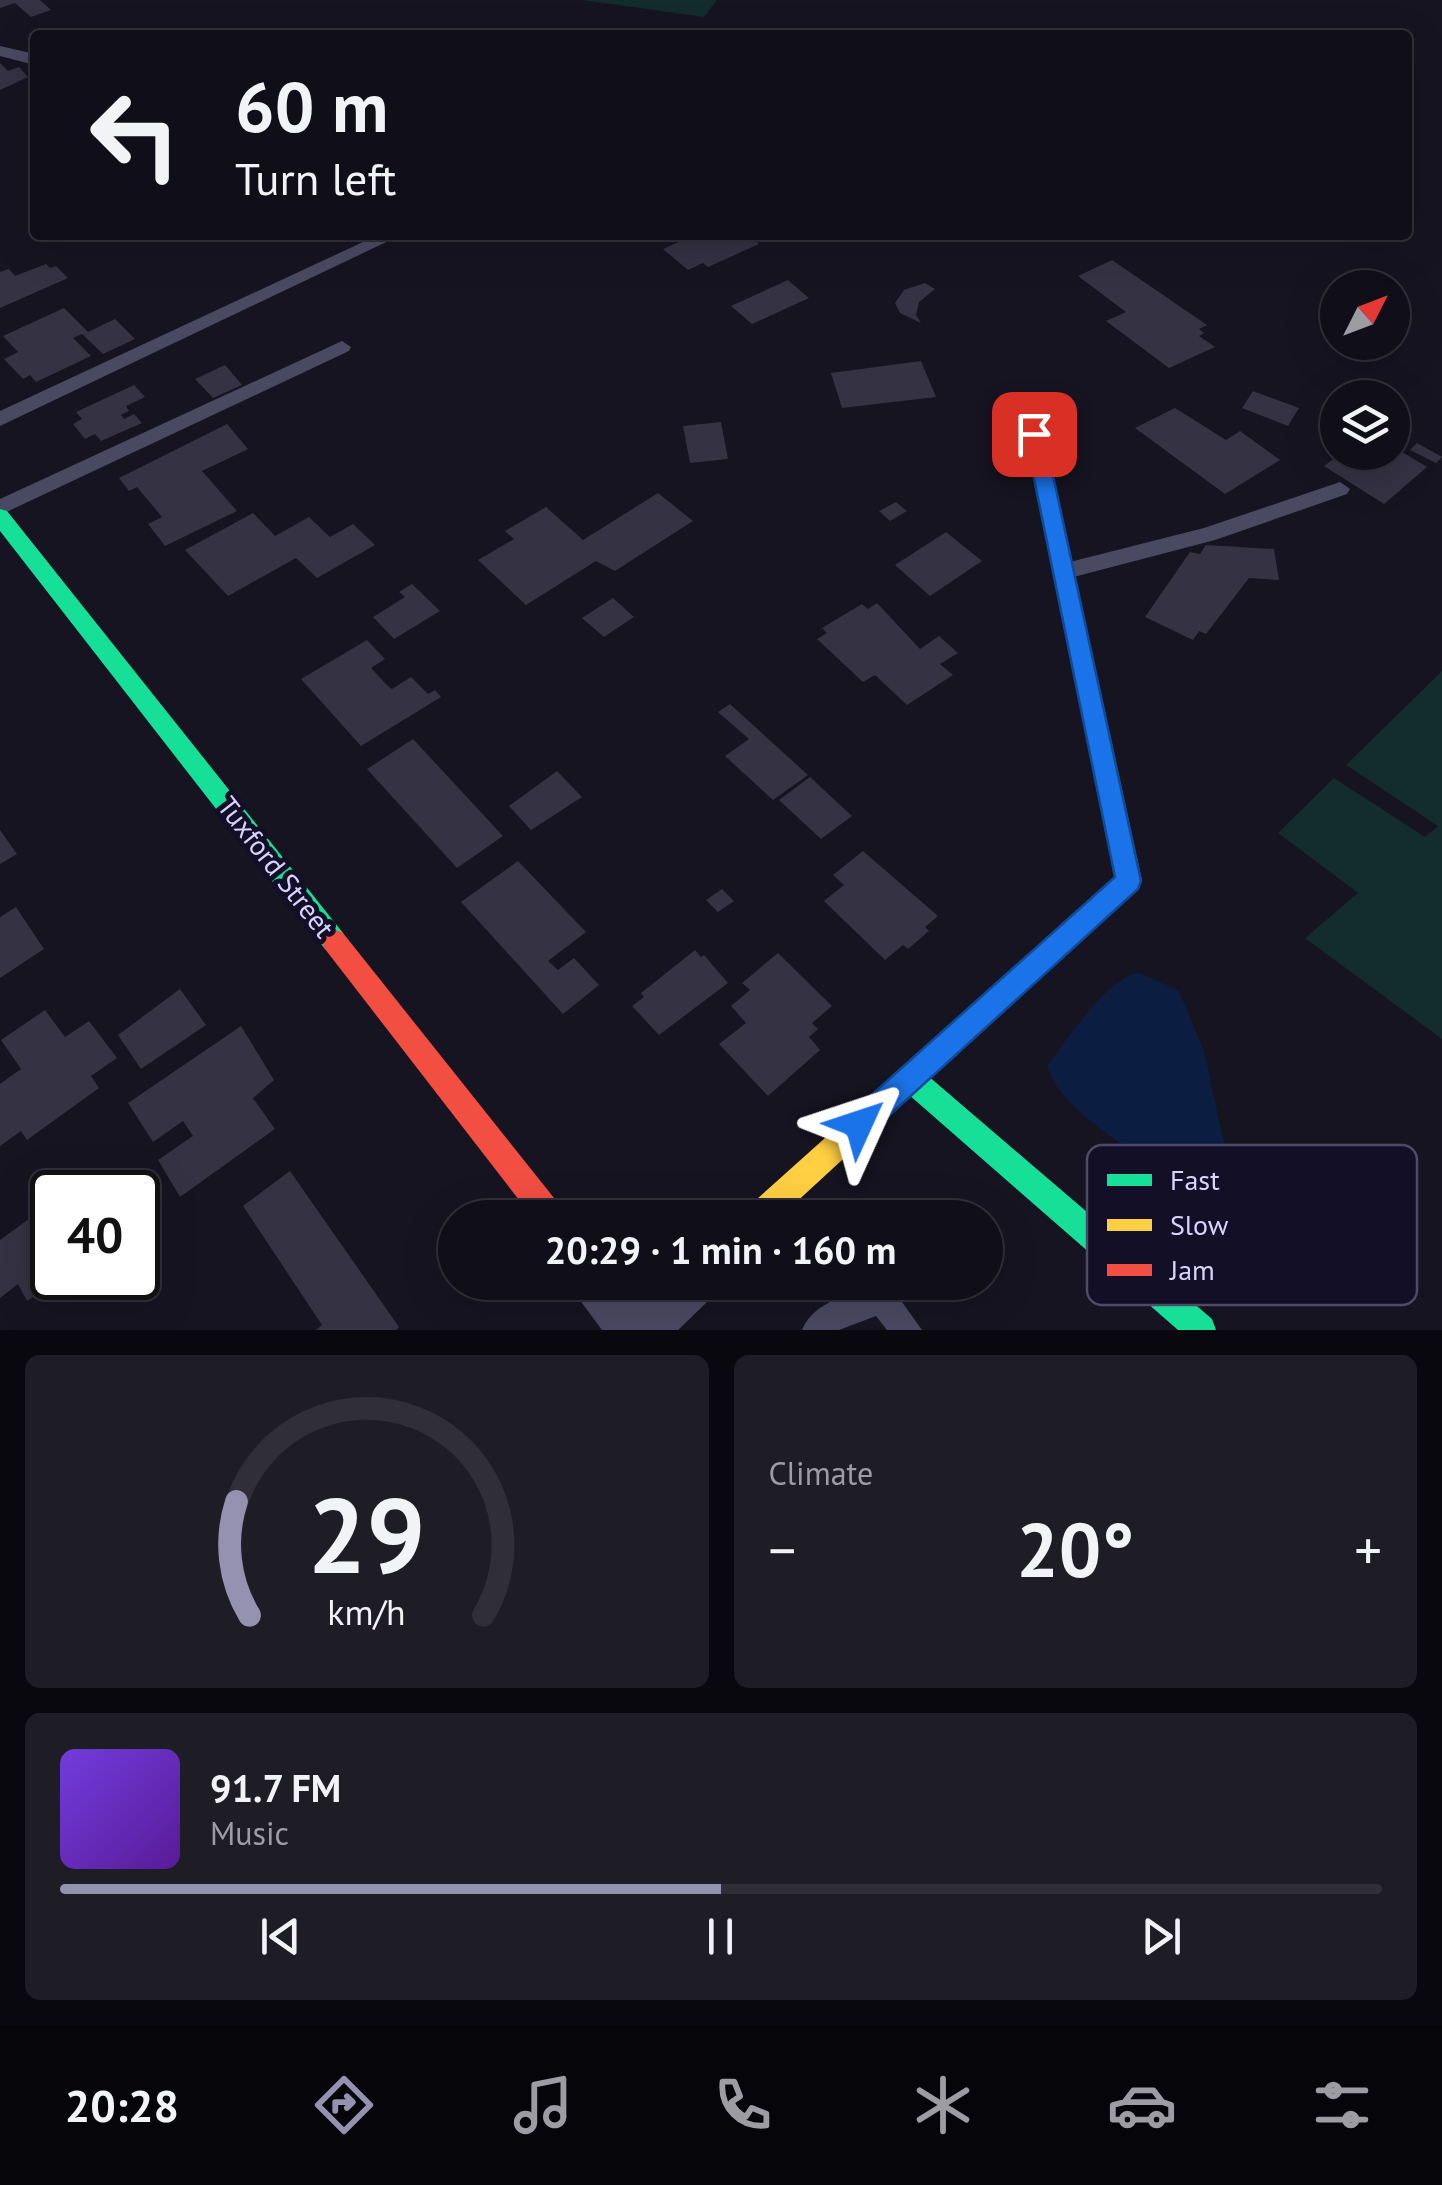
<!DOCTYPE html>
<html lang="en">
<head>
<meta charset="utf-8">
<style>
	:root { --surface:#100f19; --page:#1e1d26; --text:#f1f3f6; --muted:#9c9ca2; --line:#302f38; --accent:#9591b1 }
	body { margin:0; font-family:"PT Sans",sans-serif; background:var(--page); color:var(--text); height:100vh; display:flex; flex-direction:column; font-size:38px; white-space:nowrap }
	* { box-sizing:border-box; margin:0 }
	p { font-size:32px; color:var(--muted) }
	.icon { flex:none; width:55px; height:55px; fill:none; stroke:currentColor; stroke-width:2; stroke-linecap:round; stroke-linejoin:round }
	.map { position:relative; height:1330px; overflow:hidden }
	.drawer { display:flex; flex-direction:column; gap:25px; padding:25px; background:#09080e; flex:1 }
	.drawer>* { flex:none }
	.top-card { position:absolute; left:30px; top:30px; width:1382px; height:210px; border-radius:10px; box-shadow:0 10px 40px #0002,0 0 0 2px var(--line); background:#100f19; color:var(--text); overflow:hidden }
	.needle { width:65px; rotate:48deg }
	.buttons { position:absolute; left:1320px; top:270px; display:grid; gap:20px }
	.buttons a { display:grid; place-items:center; width:90px; height:90px; border-radius:50%; background:var(--surface); box-shadow:0 10px 40px #0002,0 0 0 2px var(--line); font-size:50px }
	.speed { position:absolute; left:30px; top:1170px; display:flex; gap:20px; font-size:50px; font-weight:700; text-align:center }
	.speed>* { display:grid; place-content:center; width:130px; height:130px; border-radius:50%; background:var(--surface); box-shadow:0 10px 40px #0002,0 0 0 2px var(--line); line-height:1 }
	.speed .limit { border:5px solid #111; border-radius:15px; background:#fff; color:#111 }
	.pin { position:absolute; display:grid; place-items:center; width:85px; height:85px; color:#fff; margin:-42px; border-radius:20px; box-shadow:0 5px 15px #0006 }
	.me { position:absolute; width:110px; margin:-55px; rotate:48deg; stroke-linejoin:round; filter:drop-shadow(0 0 8px #0008) }
	.turn { display:flex; align-items:center; gap:35px; height:210px; padding:0 40px; font-size:45px }
	.turn .icon { width:130px; height:130px; stroke-width:2.5 }
	.turn b { display:block; font-size:70px; line-height:85px }
	.big { font-size:75px; font-weight:600; line-height:1.1 }
	.drawer .tile { flex:1; display:flex; flex-direction:column; justify-content:center; gap:15px; min-width:0; padding:0 35px; border-radius:15px; background:var(--page) }
	.drawer .dial { align-items:center; gap:0 }
	.dial svg { height:260px; overflow:visible; fill:none; stroke:var(--line); stroke-width:7; stroke-linecap:round; text-anchor:middle }
	.dial text { fill:var(--text); stroke:none }
	.song { display:flex; align-items:center; gap:30px }
	.cover { width:120px; height:120px; border-radius:15px; background:linear-gradient(135deg,hsl(260 70% 55%),hsl(270 70% 35%)) }
	.played { height:10px; border-radius:5px; background:linear-gradient(90deg,var(--accent) 50%,var(--line) 50%) }
	.keys { display:flex; justify-content:space-around; direction:ltr }
	.heat { display:flex; justify-content:space-between; align-items:center; font-size:55px; direction:ltr }
	.drawer .tiles { flex:1; display:grid; gap:25px; grid-template-columns:1fr 1fr }
	.tile:last-child { grid-column:span 2 }
	.trip { position:absolute; left:438px; top:1200px; width:565px; height:100px; border-radius:50px; background:var(--surface); box-shadow:0 10px 40px #0002,0 0 0 2px var(--line); font-weight:600; line-height:100px; text-align:center }
	.tab-bar { display:flex; height:160px; justify-content:space-around; align-items:center; background:#06060a; color:var(--muted) }
	.tab-bar .icon { width:70px; height:70px }
	.tab-bar .on { color:var(--accent) }
	.tab-bar b { font-size:45px; color:var(--text) }
	.map>svg:first-child { display:block }
	.green { fill:#132c2d }
	.water { fill:#0b1e41 }
	.building { fill:#343243 }
	.lines { fill:none; stroke-linecap:round; stroke-linejoin:round }
	.lane { fill:#4a4962; fill-rule:evenodd }
	.street { fill:#4a4962; fill-rule:evenodd }
	.fast { fill:#16e098; fill-rule:evenodd }
	.slow { fill:#ffcf43; fill-rule:evenodd }
	.jam { fill:#f24e42; fill-rule:evenodd }
	.route { fill:#1a73e8; stroke:#114b97; stroke-width:2.5 }
	.labels { text-anchor:middle; stroke-width:10; stroke-linejoin:round; paint-order:stroke }
	.street-label { font-size:28px; fill:#d9d4ff; stroke:#130f26 }
	.key { fill:#130f26; stroke:#4e4a67; stroke-width:2.5 }
	.key-label { font-size:28px; fill:#d9d4ff }
</style>
</head>
<body>
<div class="map">
<svg width="1442" height="1330" viewBox="0 0 1442 1330">
	<rect width="100%" height="100%" fill="#161421"/>
	<path class="green" d="M583,0H717L704,17Z
		M1442,671V1039L1305,938L1358,893L1278,833L1334,778L1425,837L1438,826L1346,765Z"/>
	<path class="water" d="M1139,973L1178,990L1204,1051L1238,1208L1237,1227C1227,1236 1215,1242 1202,1237C1170,1226 1170,1201 1155,1178C1125,1135 1067,1120 1047,1066C1066,1041 1110,975 1139,973Z"/>
	<path class="building" d="M0,0H40L51,10L31,17L15,3L0,8Z
		M0,63L8,71L19,67L28,77L0,90Z
		M694,235L707,240L717,235H748L759,244L708,267L703,263L688,270L663,249Z
		M1112,260L1207,325L1199,329L1204,333L1199,336L1215,347L1169,368L1106,321L1126,312L1078,276Z
		M46,264L50,268L56,266L68,278L0,308V272L9,269L15,276Z
		M788,280L809,298L752,324L731,306Z
		M925,283L935,289L919,302L916,315L921,323L900,313L895,303L904,290Z
		M64,308L88,332L115,319L135,339L103,354L82,334L73,338L91,356L36,382L30,375L23,379L4,359L18,352L3,336Z
		M921,361L936,397L842,408L831,373Z
		M225,365L242,385L213,398L195,379Z
		M134,385L145,397L126,406L129,411L121,415L124,419L134,414L142,423L101,441L95,434L85,439L73,424L82,419L76,412Z
		M1253,391L1299,408L1288,426L1242,408Z
		M1175,408L1226,440L1240,431L1280,460L1225,494L1135,428Z
		M721,422L728,459L690,463L683,426Z
		M227,424L248,449L202,471L237,511L165,546L148,524L162,517L137,487L129,491L119,478Z
		M1417,443L1442,457L1436,463L1410,450Z
		M1392,446L1427,467L1384,504L1324,466L1343,452H1392Z
		M658,493L693,521L615,571L596,561L526,605L478,560L514,539L505,531L546,507L583,540Z
		M896,502L907,511L890,521L879,511Z
		M253,513L275,536L309,517L330,537L353,524L375,545L317,578L296,558L228,596L185,550Z
		M946,532L982,561L930,596L895,565Z
		M1206,545L1274,549L1279,580L1249,578L1206,634L1199,631L1193,640L1145,617L1190,552L1200,554Z
		M412,584L440,611L394,639L373,617L405,597L399,592Z
		M613,598L634,617L604,637L582,618Z
		M877,603L920,649L939,636L958,653L940,664L953,675L907,705L875,675L863,682L817,639L827,633L822,628L862,604L868,609Z
		M367,640L385,659L371,668L388,686L392,689L411,677L428,694L435,690L441,697L361,746L301,679Z
		M730,704L808,775L773,800L725,756L749,739L718,712Z
		M413,739L503,836L457,868L367,769Z
		M557,771L582,797L531,830L509,806Z
		M810,777L852,816L821,839L779,800Z
		M0,830L17,854L0,864Z
		M863,851L938,916L925,927L929,931L908,949L903,945L885,960L824,901L844,885L833,875Z
		M518,861L586,932L548,961L558,970L574,958L599,985L563,1014L461,902Z
		M722,889L734,901L718,912L706,900Z
		M16,907L44,949L0,978V917Z
		M695,950L701,957L704,955L728,983L659,1035L632,1006L644,997L641,993Z
		M778,953L832,1006L812,1023L818,1029L809,1037L820,1050L768,1096L719,1044L746,1023L731,1006L750,990L742,983Z
		M180,989L206,1025L141,1069L118,1035Z
		M45,1010L65,1037L89,1021L117,1058L91,1076L99,1088L27,1140L21,1131L0,1146V1084L21,1069L1,1040Z
		M241,1026L274,1080L253,1098L275,1129L180,1197L158,1160L193,1136L183,1121L153,1142L128,1103Z
		M290,1171L399,1327L396,1330H316L322,1325L243,1206Z
		M51,1203L52,1278H59L27,1301L18,1284L0,1298V1240Z"/>
	<g class="lines">
		<path class="lane" d="M0,46L35,54V65L0,56Z
			M378,235H401L0,426V411Z
			M342,341L351,347L349,351L0,515V499Z
			M1340,482L1350,489L1347,494L1215,540L1066,579L1055,571L1058,565L1204,528Z
			M881,1284L892,1288L922,1330H887L876,1316L839,1330H802C814,1300 853,1294 881,1284Z"/>
		<path class="street" d="M573,1282H715L706,1303L678,1330H602L582,1303Z"/>
		<path class="fast" d="M1034,427L1044,434L1142,881L1138,889L1065,955L1056,959L1047,955L1043,947L1047,939L1116,877L1024,434Z
			M0,509L7,511L343,933L347,941L343,949L334,953L325,949L0,531Z
			M910,1065L920,1069L1212,1319L1216,1330H1178L900,1087L896,1078L900,1069Z"/>
		<path class="slow" d="M1056,935L1065,939L1069,947L1065,955L779,1218H743L747,1208L1047,939Z"/>
		<path class="jam" d="M334,929L343,933L562,1208L566,1218H533L325,949L321,941L325,933Z"/>
	</g>
	<path class="route" d="M1034,427L1044,434L1141,881L1138,889L869,1134L859,1138L849,1134L845,1124L849,1115L1115,877L1025,434Z"/>
	<g class="labels">
		<g class="street-label">
			<text transform="translate(276 867) rotate(52)" y="10">Tuxford Street</text>
		</g>
	</g>
	<rect x="1087" y="1145" width="330" height="160" rx="15" class="key"/>
	<rect x="1107" y="1174" width="45" height="12" fill="#16e098"/>
	<rect x="1107" y="1219" width="45" height="12" fill="#ffcf43"/>
	<rect x="1107" y="1264" width="45" height="12" fill="#f24e42"/>
	<g class="key-label">
		<text x="1170" y="1190">Fast</text>
		<text x="1170" y="1235">Slow</text>
		<text x="1170" y="1280">Jam</text>
	</g>
</svg>
<div class="buttons">
<a><svg class="needle" viewBox="-14 -14 28 28"><path d="M0-13l5 13h-10z" fill="#e53935"/><path d="M0 13l5-13h-10z" fill="#9c9ca2"/></svg></a>
<a><svg class="icon" aria-label="layers" viewBox="0 0 24 24"><path d="M12 4l9 5-9 5-9-5zM3 14l9 5 9-5"/></svg></a>
</div>
<div class="speed"><div class="limit">40</div></div>
<div class="pin" style="left:1034px;top:434px;background:#d93025"><svg class="icon" aria-label="arrive" viewBox="0 0 24 24"><path d="M6 21V4h12l-3 4 3 4H6"/></svg></div>
<svg class="me" style="left:859px;top:1124px" viewBox="-20 -20 40 40"><path d="M0-17L14 15 0 8-14 15z" fill="#1a73e8" stroke="#fff" stroke-width="4"/></svg>
<div class="trip">20:29 · 1 min · 160 m</div>
<div class="top-card">
<div class="turn"><svg class="icon" aria-label="left" viewBox="0 0 24 24"><path d="M17 20v-9H6M10 6l-5 5 5 5"/></svg><div><b>60 m</b>Turn left</div></div>
</div>
</div>
<section class="drawer">
<div class="tiles">
<div class="tile dial"><svg viewBox="0 0 100 80">
<path d="M14 69A42 42 0 1 1 86 69"/>
<path d="M14 69A42 42 0 0 1 10 34" stroke="#9591b1"/>
<text x="50" y="56" font-size="32" font-weight="700">29</text>
<text x="50" y="72" font-size="11">km/h</text>
</svg></div>
<div class="tile"><p>Climate</p>
<div class="heat"><a>−</a><b class="big">20°</b><a>+</a></div>
</div>
<div class="tile">
<div class="song"><i class="cover"></i><div><b>91.7 FM</b><p>Music</p></div></div>
<div class="played"></div>
<div class="keys"><svg class="icon" aria-label="previous" viewBox="0 0 24 24"><path d="M18 5L8 12l10 7zM5 5v14"/></svg><svg class="icon" aria-label="pause" viewBox="0 0 24 24"><path d="M8 5v14M16 5v14"/></svg><svg class="icon" aria-label="next" viewBox="0 0 24 24"><path d="M6 5l10 7-10 7zM19 5v14"/></svg></div>
</div>
</div>
</section>
<nav class="tab-bar">
<b>20:28</b>
<svg class="icon on" aria-label="directions" viewBox="0 0 24 24"><path d="M12 3l9 9-9 9-9-9zM9 14v-3h6M13 9l2 2-2 2"/></svg>
<svg class="icon" aria-label="music" viewBox="0 0 24 24"><path d="M9 18V5l10-2v13"/><circle cx="6" cy="18" r="3"/><circle cx="16" cy="16" r="3"/></svg>
<svg class="icon" aria-label="phone" viewBox="0 0 24 24"><path d="M5 4h4l2 5-3 2q2 4 5 5l2-3 5 2v4C11 20 4 13 5 4z"/></svg>
<svg class="icon" aria-label="climate" viewBox="0 0 24 24"><path d="M12 3v18M4 7l16 10M4 17L20 7"/></svg>
<svg class="icon" aria-label="car" viewBox="0 0 24 24"><path d="M5 17H2v-5l4-1 3-4h7l3 4 3 1v5h-3M9 17h6M6 11h13"/><circle cx="7" cy="17" r="2"/><circle cx="17" cy="17" r="2"/></svg>
<svg class="icon" aria-label="filters" viewBox="0 0 24 24"><path d="M4 7h16M4 17h16"/><circle cx="9" cy="7" r="2"/><circle cx="15" cy="17" r="2"/></svg>
</nav>
</body>
</html>
